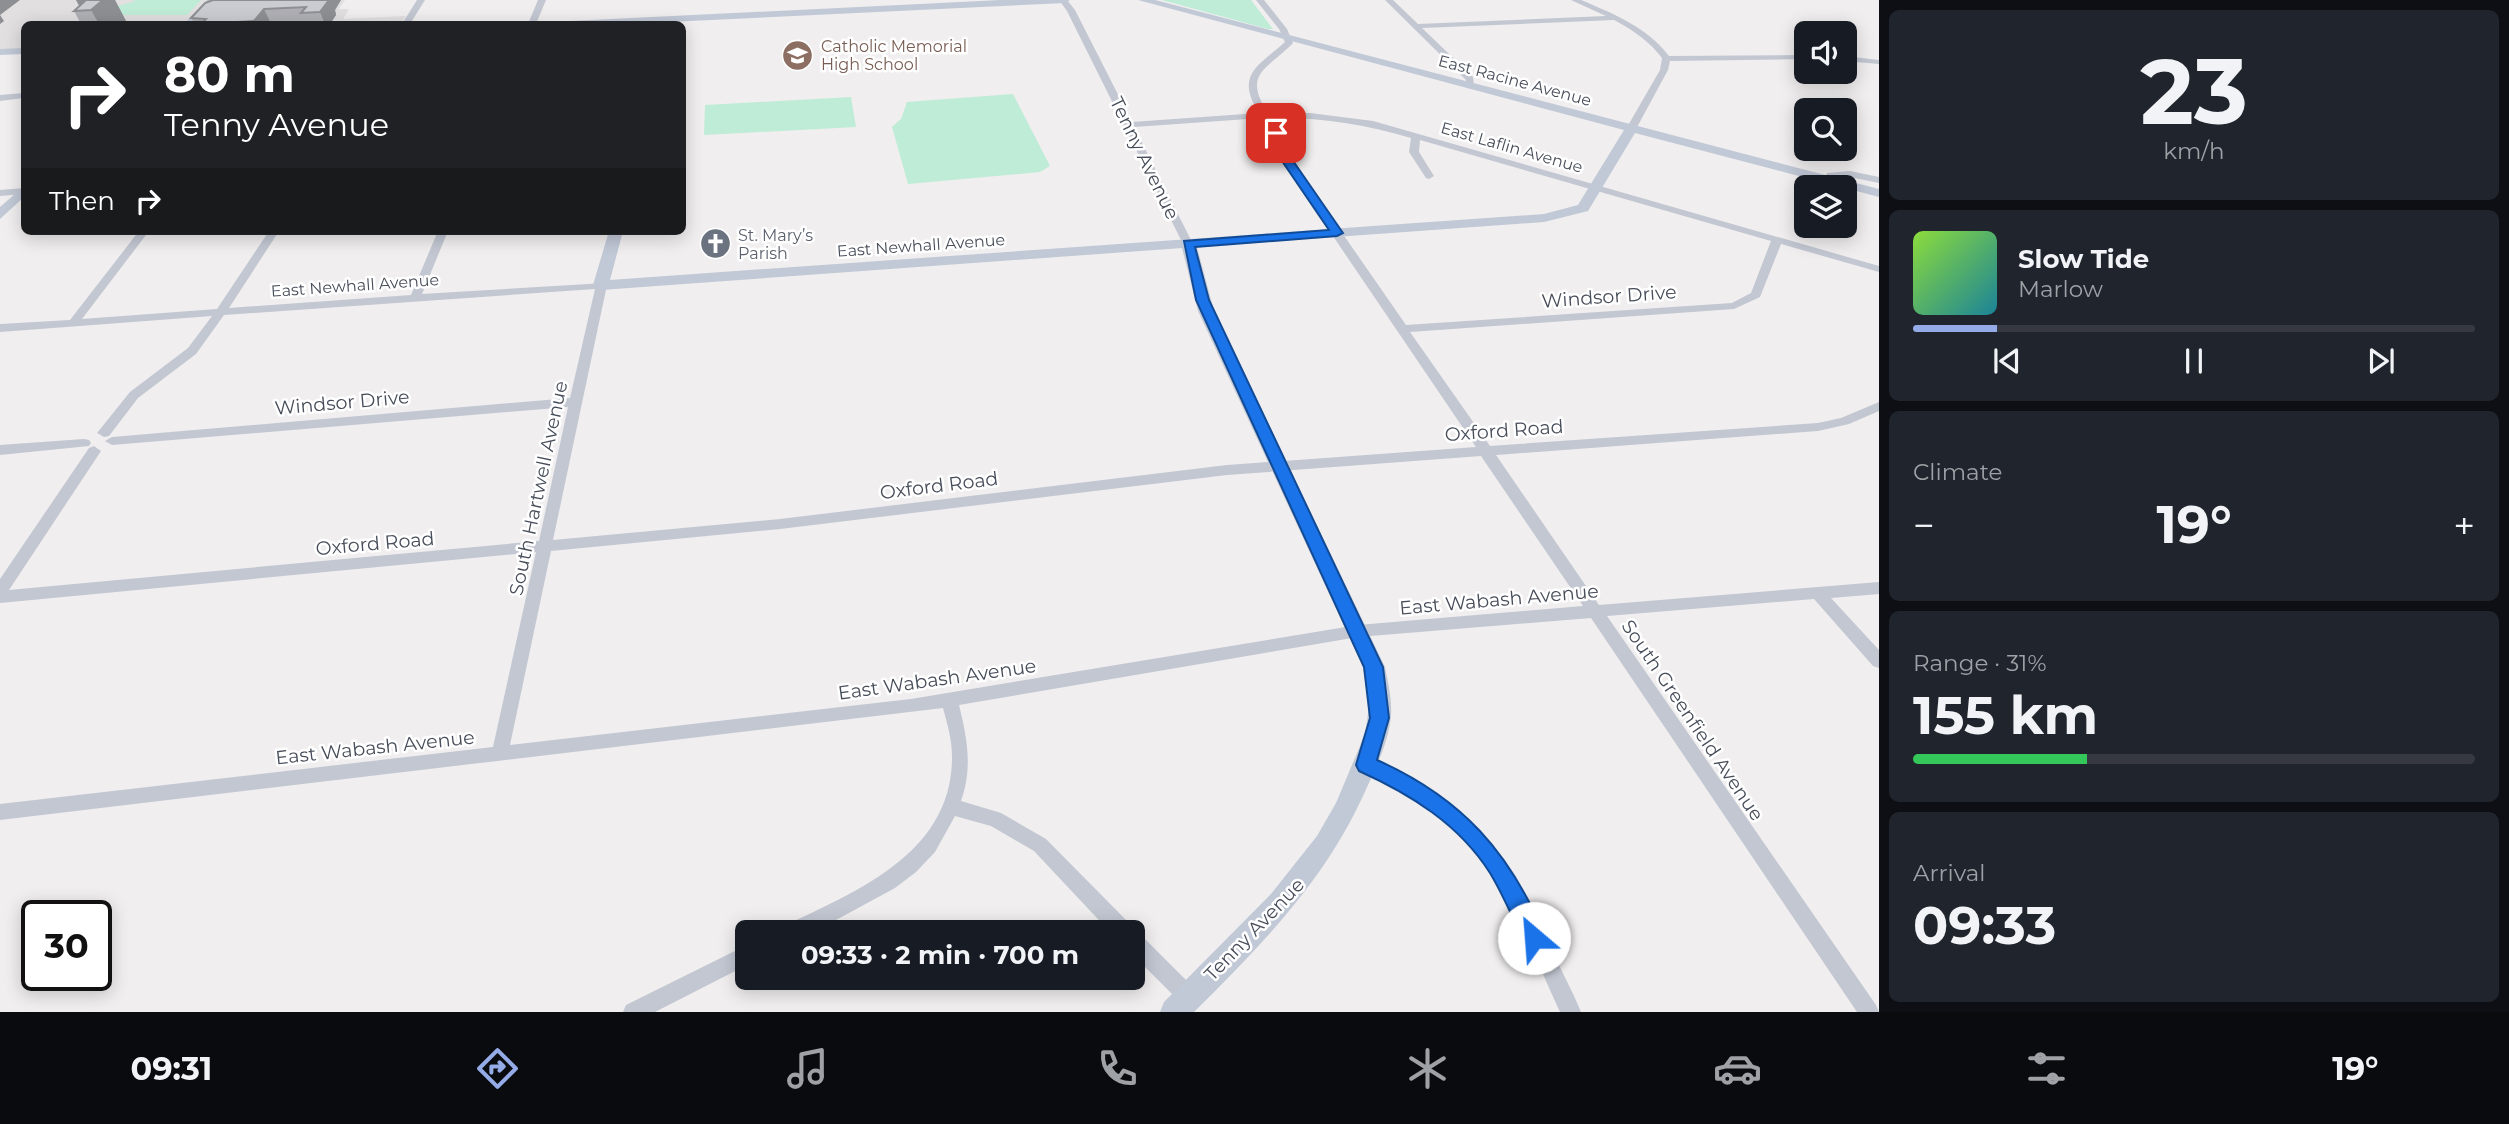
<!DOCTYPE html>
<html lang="en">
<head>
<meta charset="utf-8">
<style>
	:root { --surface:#171b24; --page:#20242c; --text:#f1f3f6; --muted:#9ea1a6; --line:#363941; --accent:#94abe7 }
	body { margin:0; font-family:Montserrat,sans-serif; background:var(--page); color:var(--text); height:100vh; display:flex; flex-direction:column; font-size:26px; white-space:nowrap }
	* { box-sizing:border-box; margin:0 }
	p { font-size:23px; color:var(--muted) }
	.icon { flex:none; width:38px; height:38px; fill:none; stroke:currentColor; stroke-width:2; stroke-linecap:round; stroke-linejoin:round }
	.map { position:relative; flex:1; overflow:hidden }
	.panel { display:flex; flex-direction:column; gap:10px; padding:10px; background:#0d0f14; width:630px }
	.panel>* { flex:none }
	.hud { position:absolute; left:21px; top:21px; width:665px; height:214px; border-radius:10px; box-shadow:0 4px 18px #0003; background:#202124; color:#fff; overflow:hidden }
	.fabs { position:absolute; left:1794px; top:21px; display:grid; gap:14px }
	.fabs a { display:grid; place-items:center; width:63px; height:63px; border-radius:10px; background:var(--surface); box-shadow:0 4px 18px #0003; font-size:35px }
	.speed { position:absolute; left:21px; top:900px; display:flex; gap:14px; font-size:35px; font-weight:700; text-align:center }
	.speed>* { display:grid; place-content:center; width:91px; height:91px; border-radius:50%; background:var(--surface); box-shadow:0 4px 18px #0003; line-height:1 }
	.speed .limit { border:4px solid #111; border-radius:10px; background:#fff; color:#111 }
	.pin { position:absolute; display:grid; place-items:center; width:60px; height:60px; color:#fff; margin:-30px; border-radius:14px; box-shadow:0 4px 10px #0006 }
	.me { position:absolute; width:77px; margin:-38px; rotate:333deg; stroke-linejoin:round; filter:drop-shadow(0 0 5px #0008) }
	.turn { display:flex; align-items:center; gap:24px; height:147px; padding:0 28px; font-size:32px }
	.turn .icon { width:91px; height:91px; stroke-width:2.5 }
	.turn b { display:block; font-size:49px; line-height:60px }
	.then { display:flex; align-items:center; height:66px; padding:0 28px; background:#0003; gap:14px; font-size:26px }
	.big { font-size:52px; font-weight:700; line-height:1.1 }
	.panel .card { flex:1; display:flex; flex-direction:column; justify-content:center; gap:10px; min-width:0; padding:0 24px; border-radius:10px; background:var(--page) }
	.panel .dial { align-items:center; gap:0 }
	.dial b { font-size:91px; line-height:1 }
	.song { display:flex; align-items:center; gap:21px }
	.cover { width:84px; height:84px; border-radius:10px; background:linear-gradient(135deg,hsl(90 70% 55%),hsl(190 70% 35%)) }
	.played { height:7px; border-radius:4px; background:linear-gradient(90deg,var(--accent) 15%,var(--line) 15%) }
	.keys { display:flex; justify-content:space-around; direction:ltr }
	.heat { display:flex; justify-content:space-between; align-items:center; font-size:38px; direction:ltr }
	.charge { height:10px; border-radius:5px; background:linear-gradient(90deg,#34c759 31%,var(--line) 0) }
	.trip { position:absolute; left:735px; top:920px; width:410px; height:70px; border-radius:10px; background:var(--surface); box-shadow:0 4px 18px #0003; font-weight:700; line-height:70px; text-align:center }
	.dock { display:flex; height:112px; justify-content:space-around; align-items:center; background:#090b0e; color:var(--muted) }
	.dock .icon { width:49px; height:49px }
	.dock .active { color:var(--accent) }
	.dock b { font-size:32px; color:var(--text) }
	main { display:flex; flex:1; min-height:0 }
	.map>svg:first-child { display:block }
	.education { fill:#e1dfdf }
	.green { fill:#beecd7 }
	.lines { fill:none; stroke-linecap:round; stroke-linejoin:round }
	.street { fill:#c2c7d2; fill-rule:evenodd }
	.secondary { fill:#c1c8d6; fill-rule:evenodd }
	.wall { fill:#afafb5 }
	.shaded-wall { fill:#8e8f93 }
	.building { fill:#cbccd2; stroke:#8e8f93; stroke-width:2 }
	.route { fill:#1a73e8; stroke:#114b97; stroke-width:2 }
	.labels { text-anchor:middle; stroke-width:5; stroke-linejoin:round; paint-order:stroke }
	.far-education-label { font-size:16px; fill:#785e54; stroke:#fff; text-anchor:start }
	.far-street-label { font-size:16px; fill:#474e5a; stroke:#fff }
	.far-worship-label { font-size:16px; fill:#5b616d; stroke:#fff; text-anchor:start }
	.street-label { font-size:19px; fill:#474e5a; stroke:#fff }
</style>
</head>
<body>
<main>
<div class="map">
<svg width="1879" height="1012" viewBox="0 0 1879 1012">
	<rect width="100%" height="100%" fill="#f0eeee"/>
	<path class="education" d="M0,0H345L339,9H349L343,19L406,16L400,24H24V49L0,50Z"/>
	<path class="green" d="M133,0H201L187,15H113L118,6L136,1Z
		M1162,0H1251L1273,29H1268Z
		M1013,94L1050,166L1040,172L908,184L892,127L901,119L907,102Z
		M851,97L856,127L704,135L705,105Z"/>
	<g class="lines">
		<path class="street" d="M417,0H425L410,24H402Z
			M538,0H546L536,24H528Z
			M1059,0H1067L1075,10L1132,122L1259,113C1235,75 1257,67 1285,42L1279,29L1256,0H1264L1287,29L1293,43C1267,70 1242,73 1268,113H1310L1373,121L1879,266V272L1781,244L1760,297L1734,309L1410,332L1490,446L1818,423L1841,418L1879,402V411L1849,424L1818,431L1496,455L1599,605L1879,582V594L1831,598L1879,650V668L1873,666L1814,599L1607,616L1876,1005L1879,1012H1857L1591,618L1358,637L959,705C967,738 973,767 961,801L1001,813L1046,839L1132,926L1134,931L1139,933L1196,990L1199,997L1196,1004L1189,1007L1182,1004L1132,954V933H1111L1034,851L991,826L955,816L935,852L916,872L895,888L812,933H781L784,926C857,891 953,853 952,756C952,739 947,723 943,708L0,820V804L493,747L536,552L0,603V579L89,448L94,446L101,451L9,590L539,541L568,407L112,445L105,441L112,437L570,398L595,289L224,315L196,354L138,398L109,436L104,437L97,433L130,392L188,348L212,316L0,332V324L70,320L139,231H149L82,319L217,309L269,231H279L229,308L411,295L438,231H448L422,294L605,283L607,285L553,540L780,519L1227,465L1476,447L1278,155L1271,133L1262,118L1134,127L1193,244L1192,246H1184L1067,11ZM1271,118C1320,117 1365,124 1411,138L1409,152L1426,178L1429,179L1434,176L1419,152L1420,140L1771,241L1751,293L1732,303L1406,325L1288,155L1281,133ZM1481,456L1583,606L1358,625L911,699L510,745L551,551L780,529L1227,475Z
			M1385,0H1393L1418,24L1606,16L1571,0H1581C1614,14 1647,27 1669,56L1806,55V59L1670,61L1668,70L1636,129L1631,132L1626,129L1660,70L1662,58C1649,41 1633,30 1614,20L1422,28L1473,77L1474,86L1470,89L1466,86V80Z
			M1844,56L1879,60V64L1844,61Z
			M24,93V98L0,101V95Z
			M1850,171L1879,177V183L1850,177L1834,178L1831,183L1828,184L1823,181L1827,173Z
			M24,188V194L0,196V190Z
			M84,439L89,440L91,443L89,446L0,455V445Z
			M1366,757C1466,794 1507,856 1551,949C1561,970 1572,990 1581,1012H1560C1529,945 1502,868 1444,819C1419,798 1389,784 1360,770L1357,765L1360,760Z
			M747,945V965L655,1012H623L626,1005Z"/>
		<path class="secondary" d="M207,0H218L195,24H184Z
			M1001,0H1070L1065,3L626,24H565L570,21Z
			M1138,0H1155L1879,189V197L1635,133L1588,211L1544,222L1197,247L1214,311L1385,667C1388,683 1392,698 1391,715C1389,740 1378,763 1368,785C1327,879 1265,941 1194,1012H1160L1164,1002L1271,894L1317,836L1336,803L1365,734L1369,707L1363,667L1198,311L1182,248L601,290L593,285L609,231H623L610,280L1544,214L1578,205L1624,130Z
			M24,48V54L0,55V49Z
			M24,186V197L0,219V207Z"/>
	</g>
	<path class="wall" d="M76,0H115L126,21L122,24H81L74,11L79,6Z
		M341,0L335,10L336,15L330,24H195L191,18Z"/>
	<path class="shaded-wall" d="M0,0H20L0,15L4,21L0,24Z
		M76,0H115L126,21L122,24H99L91,10H82Z
		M326,0H341L335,10L336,15L330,24H325L320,12Z
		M264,9L271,24H251Z"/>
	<path class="building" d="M86,0H103L91,10L74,11Z
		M213,0H329L320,12L301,13L306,7L264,9L254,21L238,22L236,24H201L206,19L191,18L205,3Z
		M266,20L262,24H236L238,22Z"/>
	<path class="route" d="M1276,130L1281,133L1289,155L1343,233L1337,236L1195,247L1209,300L1383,667L1389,718L1377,760C1462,798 1510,852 1546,938L1542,946L1534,949L1527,946C1514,922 1504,896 1490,873C1459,824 1410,794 1359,771L1356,765L1370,718L1364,667L1196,300L1184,241L1329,230L1278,155L1271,133Z"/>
	<defs>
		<symbol id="school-disc" viewBox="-11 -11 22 22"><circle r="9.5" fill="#8d6e63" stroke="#fff"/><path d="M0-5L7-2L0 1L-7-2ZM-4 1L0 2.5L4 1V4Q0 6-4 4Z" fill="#fff"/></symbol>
		<symbol id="church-disc" viewBox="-11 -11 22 22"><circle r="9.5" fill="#6b7280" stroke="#fff"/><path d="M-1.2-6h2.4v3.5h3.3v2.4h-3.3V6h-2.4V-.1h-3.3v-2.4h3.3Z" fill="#fff"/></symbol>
	</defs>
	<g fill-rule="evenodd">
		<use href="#school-disc" x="780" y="38" width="35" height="35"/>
		<use href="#church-disc" x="698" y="226" width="35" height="35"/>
	</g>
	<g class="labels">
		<g class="far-education-label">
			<text x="821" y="52">Catholic Memorial<tspan x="821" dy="18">High School</tspan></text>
		</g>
		<g class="far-street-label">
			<text transform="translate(1515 80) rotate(15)" y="6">East Racine Avenue</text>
			<text transform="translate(1512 147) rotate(16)" y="6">East Laflin Avenue</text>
			<text transform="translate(921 245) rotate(-4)" y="6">East Newhall Avenue</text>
			<text transform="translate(355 285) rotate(-4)" y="6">East Newhall Avenue</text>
		</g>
		<g class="far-worship-label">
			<text x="738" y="241">St. Mary’s<tspan x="738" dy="18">Parish</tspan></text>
		</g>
		<g class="street-label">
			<text transform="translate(1145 158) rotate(64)" y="7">Tenny Avenue</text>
			<text transform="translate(1609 296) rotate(-4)" y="7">Windsor Drive</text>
			<text transform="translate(342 402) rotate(-5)" y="7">Windsor Drive</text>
			<text transform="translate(1504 430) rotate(-4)" y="7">Oxford Road</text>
			<text transform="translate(939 485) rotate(-7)" y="7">Oxford Road</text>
			<text transform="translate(538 488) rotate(-78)" y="7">South Hartwell Avenue</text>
			<text transform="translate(375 543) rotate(-5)" y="7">Oxford Road</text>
			<text transform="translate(1499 599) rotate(-5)" y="7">East Wabash Avenue</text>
			<text transform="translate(937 679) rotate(-8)" y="7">East Wabash Avenue</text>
			<text transform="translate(1693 720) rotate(56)" y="7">South Greenfield Avenue</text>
			<text transform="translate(375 747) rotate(-6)" y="7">East Wabash Avenue</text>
			<text transform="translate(1254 929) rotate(-46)" y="7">Tenny Avenue</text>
		</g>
	</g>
</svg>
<div class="fabs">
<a><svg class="icon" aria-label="sound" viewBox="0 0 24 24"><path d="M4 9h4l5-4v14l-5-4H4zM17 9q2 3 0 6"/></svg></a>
<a><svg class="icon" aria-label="search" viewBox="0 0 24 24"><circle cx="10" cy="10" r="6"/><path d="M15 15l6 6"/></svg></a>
<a><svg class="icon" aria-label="layers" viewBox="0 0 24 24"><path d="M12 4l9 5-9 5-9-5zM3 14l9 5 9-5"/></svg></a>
</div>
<div class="speed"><div class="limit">30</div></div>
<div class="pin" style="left:1276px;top:133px;background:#d93025"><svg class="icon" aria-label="arrive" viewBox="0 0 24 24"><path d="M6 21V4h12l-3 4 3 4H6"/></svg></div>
<svg class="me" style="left:1534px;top:938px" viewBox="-20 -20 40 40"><circle r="19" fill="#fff"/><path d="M0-13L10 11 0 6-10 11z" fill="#1a73e8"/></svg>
<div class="trip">09:33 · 2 min · 700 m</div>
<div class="hud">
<div class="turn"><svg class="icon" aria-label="right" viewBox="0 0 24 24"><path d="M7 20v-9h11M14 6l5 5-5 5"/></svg><div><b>80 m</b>Tenny Avenue</div></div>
<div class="then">Then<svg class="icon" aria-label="right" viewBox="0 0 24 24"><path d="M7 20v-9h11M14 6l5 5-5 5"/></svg></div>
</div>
</div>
<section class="panel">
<div class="card dial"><b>23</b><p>km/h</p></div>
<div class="card">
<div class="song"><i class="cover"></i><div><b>Slow Tide</b><p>Marlow</p></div></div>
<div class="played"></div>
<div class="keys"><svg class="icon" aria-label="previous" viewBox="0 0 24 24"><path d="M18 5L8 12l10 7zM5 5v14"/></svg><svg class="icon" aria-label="pause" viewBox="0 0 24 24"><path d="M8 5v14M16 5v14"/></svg><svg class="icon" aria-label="next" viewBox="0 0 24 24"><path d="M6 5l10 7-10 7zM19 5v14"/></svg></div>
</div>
<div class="card"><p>Climate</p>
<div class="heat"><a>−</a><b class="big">19°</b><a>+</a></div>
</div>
<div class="card"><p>Range · 31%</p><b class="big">155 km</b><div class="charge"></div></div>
<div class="card"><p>Arrival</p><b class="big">09:33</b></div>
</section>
</main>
<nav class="dock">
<b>09:31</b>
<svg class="icon active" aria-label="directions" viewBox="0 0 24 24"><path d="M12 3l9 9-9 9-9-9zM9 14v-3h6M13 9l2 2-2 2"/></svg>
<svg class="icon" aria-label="music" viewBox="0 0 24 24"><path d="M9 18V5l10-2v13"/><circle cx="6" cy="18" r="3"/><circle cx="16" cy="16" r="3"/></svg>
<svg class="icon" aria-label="phone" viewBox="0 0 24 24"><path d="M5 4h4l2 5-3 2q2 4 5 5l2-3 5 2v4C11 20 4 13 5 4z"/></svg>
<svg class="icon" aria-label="climate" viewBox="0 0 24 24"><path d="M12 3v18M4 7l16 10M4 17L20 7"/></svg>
<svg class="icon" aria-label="car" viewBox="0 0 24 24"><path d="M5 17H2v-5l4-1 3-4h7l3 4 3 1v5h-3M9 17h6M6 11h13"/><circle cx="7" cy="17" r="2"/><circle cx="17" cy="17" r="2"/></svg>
<svg class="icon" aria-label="filters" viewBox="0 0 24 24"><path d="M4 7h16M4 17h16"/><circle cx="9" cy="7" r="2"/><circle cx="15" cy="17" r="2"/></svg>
<b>19°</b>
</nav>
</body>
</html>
